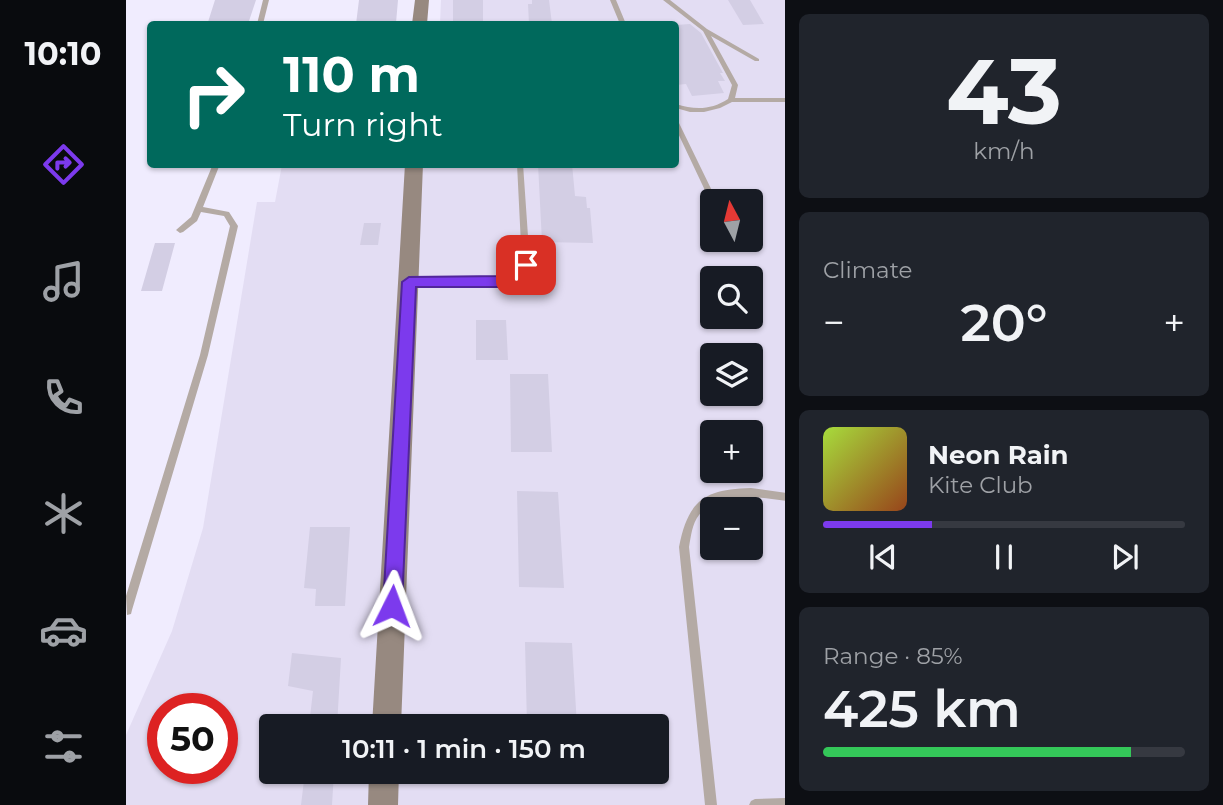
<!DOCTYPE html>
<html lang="en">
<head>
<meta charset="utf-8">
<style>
	:root { --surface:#171b24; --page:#20242c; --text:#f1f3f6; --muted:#9ea1a6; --line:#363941; --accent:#7c3aed }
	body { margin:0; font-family:Montserrat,sans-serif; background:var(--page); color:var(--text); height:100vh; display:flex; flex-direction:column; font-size:26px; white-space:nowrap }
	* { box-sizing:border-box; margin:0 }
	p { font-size:23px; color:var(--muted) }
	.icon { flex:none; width:38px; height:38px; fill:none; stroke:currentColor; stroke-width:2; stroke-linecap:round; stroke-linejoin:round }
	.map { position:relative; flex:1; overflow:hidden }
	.drawer { display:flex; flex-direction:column; gap:14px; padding:14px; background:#0d0f14; width:438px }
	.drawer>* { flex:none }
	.top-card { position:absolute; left:21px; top:21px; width:532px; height:147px; border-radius:7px; box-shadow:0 2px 5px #0004; background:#00695c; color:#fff; overflow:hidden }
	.needle { width:46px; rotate:353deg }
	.tools { position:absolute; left:574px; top:189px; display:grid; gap:14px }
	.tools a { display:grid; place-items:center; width:63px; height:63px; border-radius:7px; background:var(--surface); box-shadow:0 2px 5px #0004; font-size:35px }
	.speed { position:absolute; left:21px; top:693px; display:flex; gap:14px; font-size:35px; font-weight:700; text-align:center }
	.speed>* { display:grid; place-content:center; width:91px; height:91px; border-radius:50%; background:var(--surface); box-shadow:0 2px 5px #0004; line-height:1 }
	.speed .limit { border:10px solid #d22; background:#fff; color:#111 }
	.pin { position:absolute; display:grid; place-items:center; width:60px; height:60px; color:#fff; margin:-30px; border-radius:14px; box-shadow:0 4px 10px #0006 }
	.me { position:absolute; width:77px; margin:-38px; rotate:3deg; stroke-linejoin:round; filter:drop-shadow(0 0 5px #0008) }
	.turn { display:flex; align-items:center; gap:24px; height:147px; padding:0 21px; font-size:32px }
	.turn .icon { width:91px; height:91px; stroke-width:2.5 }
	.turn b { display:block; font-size:49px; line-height:60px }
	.big { font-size:52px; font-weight:600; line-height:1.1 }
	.drawer .widget { flex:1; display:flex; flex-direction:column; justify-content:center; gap:10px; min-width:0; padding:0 24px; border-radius:10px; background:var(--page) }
	.drawer .dial { align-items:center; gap:0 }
	.dial b { font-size:91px; line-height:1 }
	.song { display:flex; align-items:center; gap:21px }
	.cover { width:84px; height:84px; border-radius:10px; background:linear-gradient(135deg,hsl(80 70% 55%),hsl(20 70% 35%)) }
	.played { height:7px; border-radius:4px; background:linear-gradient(90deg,var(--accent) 30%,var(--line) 30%) }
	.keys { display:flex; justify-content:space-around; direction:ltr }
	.heat { display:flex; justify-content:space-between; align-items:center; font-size:38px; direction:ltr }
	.charge { height:10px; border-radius:5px; background:linear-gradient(90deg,#34c759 85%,var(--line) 0) }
	.trip { position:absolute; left:133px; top:714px; width:410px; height:70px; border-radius:7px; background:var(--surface); box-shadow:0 2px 5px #0004; font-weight:600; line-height:70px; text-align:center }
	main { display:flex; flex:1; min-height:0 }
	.tabs { display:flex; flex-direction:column; width:126px; justify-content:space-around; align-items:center; background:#090b0e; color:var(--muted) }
	.tabs .icon { width:49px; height:49px }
	.tabs .active { color:var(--accent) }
	.tabs b { font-size:32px; color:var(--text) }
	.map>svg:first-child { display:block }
	.industrial { fill:#e3ddf3; fill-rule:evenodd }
	.building { fill:#d3cee4 }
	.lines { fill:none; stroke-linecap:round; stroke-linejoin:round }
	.lane { fill:#b4aaa4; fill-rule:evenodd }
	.secondary { fill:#978980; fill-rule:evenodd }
	.route { fill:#7c3aed; stroke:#51269a; stroke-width:2 }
</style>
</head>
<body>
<main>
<nav class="tabs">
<b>10:10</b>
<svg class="icon active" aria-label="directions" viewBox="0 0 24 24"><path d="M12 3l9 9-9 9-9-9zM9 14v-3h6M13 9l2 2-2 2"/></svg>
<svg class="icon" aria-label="music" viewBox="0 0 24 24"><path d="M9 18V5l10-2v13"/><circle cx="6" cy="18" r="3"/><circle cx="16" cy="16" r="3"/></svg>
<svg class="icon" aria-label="phone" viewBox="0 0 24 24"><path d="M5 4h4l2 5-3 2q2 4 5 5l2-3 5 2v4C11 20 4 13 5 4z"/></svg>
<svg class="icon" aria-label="climate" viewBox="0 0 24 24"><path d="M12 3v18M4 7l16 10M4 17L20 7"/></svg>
<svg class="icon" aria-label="car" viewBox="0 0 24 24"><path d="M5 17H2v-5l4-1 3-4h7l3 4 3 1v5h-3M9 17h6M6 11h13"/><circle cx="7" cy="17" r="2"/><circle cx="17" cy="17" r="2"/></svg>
<svg class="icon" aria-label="filters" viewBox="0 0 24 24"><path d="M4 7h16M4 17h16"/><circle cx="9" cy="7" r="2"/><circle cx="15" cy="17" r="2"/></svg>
</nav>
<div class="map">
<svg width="660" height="805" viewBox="0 0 660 805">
	<rect width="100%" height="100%" fill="#f0ecfe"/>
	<path class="industrial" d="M315,0H659V805H0V735L46,631L77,528L131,202H149L156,165L550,164V24H314ZM586,201H625V240H586ZM586,278H625V317H586ZM586,355H625V394H586ZM586,432H625V471H586ZM586,509H625V548H586ZM37,709H96V768H37ZM145,726H530V772H145Z"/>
	<path class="building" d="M89,0H130L122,24H89V22H82Z
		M233,0H272L270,23L230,24Z
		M327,0H357V24H327Z
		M406,0H423L426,24H403L402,4H406Z
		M602,0H624L638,24L617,25Z
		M564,24L575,33L597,73H594L599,81H592L598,93L566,96L560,84L550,85V25Z
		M412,164H446L449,196L460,197L461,208H464L467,243L416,242Z
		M238,223H255L252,245H234Z
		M29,243H49L36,291H15Z
		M350,320H380L382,360H350Z
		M384,374H422L426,452H385Z
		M391,491L432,492L438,588L393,587Z
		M184,527H224L219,606H189L190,589L178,588Z
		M399,642L446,643L451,726H401Z
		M166,653L215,658L211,726H183L187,691L162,686Z
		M179,772H208L206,805H175Z"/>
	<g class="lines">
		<path class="lane" d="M137,0H143L137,24H131Z
			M484,0H490L500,24H494Z
			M537,0H544L581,29L633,59V61H629L585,36L612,85L609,98H660V102H606L594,108L578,112H564L550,108V104C569,110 585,110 602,99L606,85L577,31Z
			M550,121L553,123L591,201H586V203L584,201L550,129Z
			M87,164H94L77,207L103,212L112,226L82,355L6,610L5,614L1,615L0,596L74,355L104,226L98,216L75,212L71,221L57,232L54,233L50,230L65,217Z
			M391,164H397L404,265C397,276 390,281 377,284H280L279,282L280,280L283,279L377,278C386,276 391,272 396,265Z
			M625,488L660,493V501C632,497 593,490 573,515C566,524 565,536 563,547L591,805H579L553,547C562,501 578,489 625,488Z
			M660,798V805H623L625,801L629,799Z"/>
		<path class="secondary" d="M289,0H303L301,24H286Z
			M279,164H297L275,726H246Z
			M243,772H273L272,805H242Z"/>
	</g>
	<path class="route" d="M400,260L407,265L397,280L377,287H290L276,606L273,613L266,616L260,613L257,606L276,282L283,277L377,276C387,272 391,263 400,260Z"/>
</svg>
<div class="tools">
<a><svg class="needle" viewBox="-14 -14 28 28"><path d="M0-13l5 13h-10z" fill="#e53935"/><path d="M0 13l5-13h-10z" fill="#9ea1a6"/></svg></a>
<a><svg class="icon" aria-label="search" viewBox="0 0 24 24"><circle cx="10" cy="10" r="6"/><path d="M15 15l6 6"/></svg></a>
<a><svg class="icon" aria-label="layers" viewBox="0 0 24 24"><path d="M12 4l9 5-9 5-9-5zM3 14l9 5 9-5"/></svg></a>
<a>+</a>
<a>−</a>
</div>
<div class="speed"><div class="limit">50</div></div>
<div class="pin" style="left:400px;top:265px;background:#d93025"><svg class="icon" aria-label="arrive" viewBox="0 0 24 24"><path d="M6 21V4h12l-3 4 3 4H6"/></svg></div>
<svg class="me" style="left:266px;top:606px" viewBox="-20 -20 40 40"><path d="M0-17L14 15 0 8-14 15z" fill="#7c3aed" stroke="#fff" stroke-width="4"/></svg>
<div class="trip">10:11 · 1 min · 150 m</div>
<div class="top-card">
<div class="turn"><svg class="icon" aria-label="right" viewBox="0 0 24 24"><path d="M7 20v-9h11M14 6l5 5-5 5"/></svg><div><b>110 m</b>Turn right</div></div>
</div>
</div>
<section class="drawer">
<div class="widget dial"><b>43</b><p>km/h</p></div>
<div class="widget"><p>Climate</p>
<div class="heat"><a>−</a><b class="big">20°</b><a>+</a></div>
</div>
<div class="widget">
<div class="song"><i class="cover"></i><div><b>Neon Rain</b><p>Kite Club</p></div></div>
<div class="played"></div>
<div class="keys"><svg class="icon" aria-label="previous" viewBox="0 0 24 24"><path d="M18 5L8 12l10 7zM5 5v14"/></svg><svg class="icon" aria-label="pause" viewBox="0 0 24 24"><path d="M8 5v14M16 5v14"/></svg><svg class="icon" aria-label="next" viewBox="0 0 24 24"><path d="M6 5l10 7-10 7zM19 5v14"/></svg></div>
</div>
<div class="widget"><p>Range · 85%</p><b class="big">425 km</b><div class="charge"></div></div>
</section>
</main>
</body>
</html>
